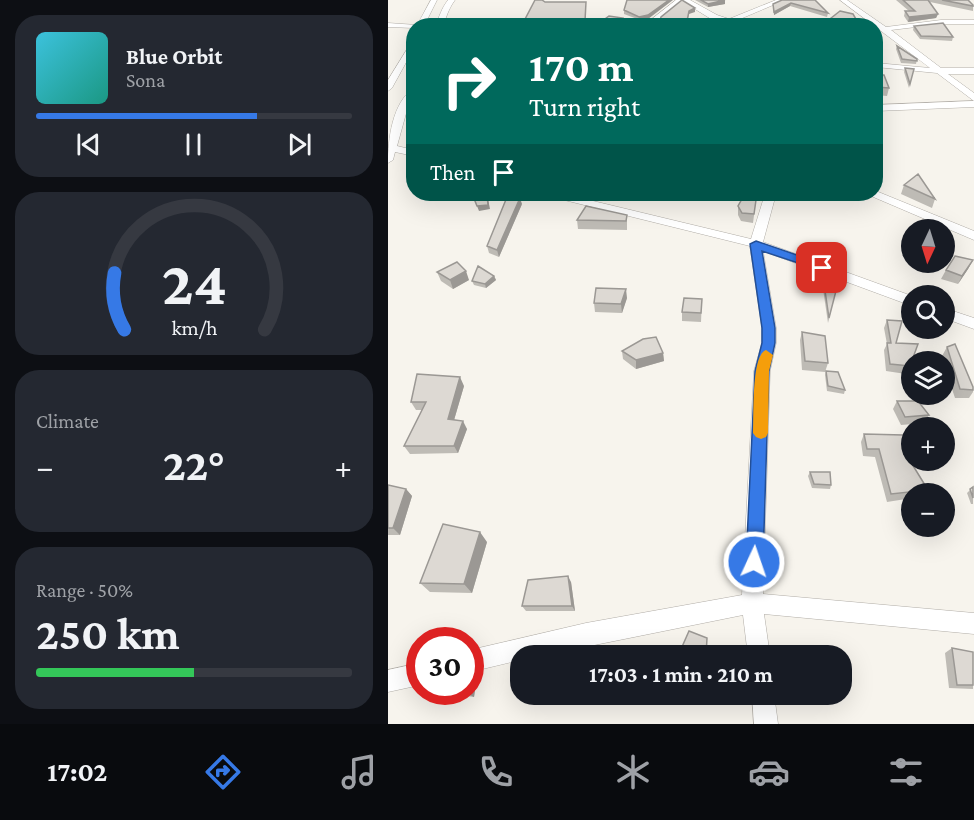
<!DOCTYPE html>
<html lang="en">
<head>
<meta charset="utf-8">
<style>
	:root { --surface:#171b24; --page:#242831; --text:#f1f3f6; --muted:#9ea1a6; --line:#363941; --accent:#3679e6 }
	body { margin:0; font-family:"Crimson Pro",serif; background:var(--page); color:var(--text); height:100vh; display:flex; flex-direction:column; font-size:22px; white-space:nowrap }
	* { box-sizing:border-box; margin:0 }
	p { font-size:20px; color:var(--muted) }
	.icon { flex:none; width:33px; height:33px; fill:none; stroke:currentColor; stroke-width:2; stroke-linecap:round; stroke-linejoin:round }
	.map { position:relative; flex:1; overflow:hidden }
	.panel { display:flex; flex-direction:column; gap:15px; padding:15px; background:#0d0f14; width:388px }
	.panel>* { flex:none }
	.guide { position:absolute; left:18px; top:18px; width:477px; height:183px; border-radius:24px; box-shadow:0 6px 24px #0002; background:#00695c; color:#fff; overflow:hidden }
	.needle { width:39px; rotate:184deg }
	.controls { position:absolute; left:513px; top:219px; display:grid; gap:12px }
	.controls a { display:grid; place-items:center; width:54px; height:54px; border-radius:50%; background:var(--surface); box-shadow:0 6px 24px #0002; font-size:30px }
	.speed { position:absolute; left:18px; top:627px; display:flex; gap:12px; font-size:30px; font-weight:700; text-align:center }
	.speed>* { display:grid; place-content:center; width:78px; height:78px; border-radius:50%; background:var(--surface); box-shadow:0 6px 24px #0002; line-height:1 }
	.speed .limit { border:9px solid #d22; background:#fff; color:#111 }
	.pin { position:absolute; display:grid; place-items:center; width:51px; height:51px; color:#fff; margin:-26px; border-radius:12px; box-shadow:0 3px 9px #0006 }
	.me { position:absolute; width:66px; margin:-33px; rotate:3deg; stroke-linejoin:round; filter:drop-shadow(0 0 4px #0008) }
	.turn { display:flex; align-items:center; gap:21px; height:126px; padding:0 24px; font-size:27px }
	.turn .icon { width:78px; height:78px; stroke-width:2.5 }
	.turn b { display:block; font-size:42px; line-height:51px }
	.then { display:flex; align-items:center; height:57px; padding:0 24px; background:#0003; gap:12px; font-size:22px }
	.big { font-size:45px; font-weight:700; line-height:1.1 }
	.panel .card { flex:1; display:flex; flex-direction:column; justify-content:center; gap:9px; min-width:0; padding:0 21px; border-radius:24px; background:var(--page) }
	.panel .dial { align-items:center; gap:0 }
	.dial svg { height:156px; overflow:visible; fill:none; stroke:var(--line); stroke-width:7; stroke-linecap:round; text-anchor:middle }
	.dial text { fill:var(--text); stroke:none }
	.song { display:flex; align-items:center; gap:18px }
	.cover { width:72px; height:72px; border-radius:9px; background:linear-gradient(135deg,hsl(190 70% 55%),hsl(170 70% 35%)) }
	.played { height:6px; border-radius:3px; background:linear-gradient(90deg,var(--accent) 70%,var(--line) 70%) }
	.keys { display:flex; justify-content:space-around; direction:ltr }
	.heat { display:flex; justify-content:space-between; align-items:center; font-size:33px; direction:ltr }
	.charge { height:9px; border-radius:4px; background:linear-gradient(90deg,#34c759 50%,var(--line) 0) }
	.trip { position:absolute; left:122px; top:645px; width:342px; height:60px; border-radius:24px; background:var(--surface); box-shadow:0 6px 24px #0002; font-weight:700; line-height:60px; text-align:center }
	.tab-bar { display:flex; height:96px; justify-content:space-around; align-items:center; background:#090b0e; color:var(--muted) }
	.tab-bar .icon { width:42px; height:42px }
	.tab-bar .current { color:var(--accent) }
	.tab-bar b { font-size:27px; color:var(--text) }
	main { display:flex; flex:1; min-height:0 }
	.map>svg:first-child { display:block }
	.lines { fill:none; stroke-linecap:round; stroke-linejoin:round }
	.street-casing { stroke:#b1ada7; stroke-width:1 }
	.street { fill:#fff; fill-rule:evenodd }
	.wall { fill:#bebbb5 }
	.shaded-wall { fill:#9b9894 }
	.building { fill:#ddd9d3; stroke:#9b9894; stroke-width:1.5 }
	.route { fill:#3679e6; stroke:#234f96; stroke-width:1.5 }
	.slow { fill:#f59e0b }
</style>
</head>
<body>
<main>
<section class="panel">
<div class="card">
<div class="song"><i class="cover"></i><div><b>Blue Orbit</b><p>Sona</p></div></div>
<div class="played"></div>
<div class="keys"><svg class="icon" aria-label="previous" viewBox="0 0 24 24"><path d="M18 5L8 12l10 7zM5 5v14"/></svg><svg class="icon" aria-label="pause" viewBox="0 0 24 24"><path d="M8 5v14M16 5v14"/></svg><svg class="icon" aria-label="next" viewBox="0 0 24 24"><path d="M6 5l10 7-10 7zM19 5v14"/></svg></div>
</div>
<div class="card dial"><svg viewBox="0 0 100 80">
<path d="M14 69A42 42 0 1 1 86 69"/>
<path d="M14 69A42 42 0 0 1 9 40" stroke="#3679e6"/>
<text x="50" y="56" font-size="32" font-weight="700">24</text>
<text x="50" y="72" font-size="11">km/h</text>
</svg></div>
<div class="card"><p>Climate</p>
<div class="heat"><a>−</a><b class="big">22°</b><a>+</a></div>
</div>
<div class="card"><p>Range · 50%</p><b class="big">250 km</b><div class="charge"></div></div>
</section>
<div class="map">
<svg width="586" height="724" viewBox="0 0 586 724">
	<rect width="100%" height="100%" fill="#f7f4ed"/>
	<g class="lines">
		<defs>
			<path id="street" d="M43,0H49L36,26H26V28L0,27V23L29,25Z
				M60,0H67C59,11 60,15 54,26H47C52,16 53,9 60,0Z
				M288,0H302L329,15L341,19L388,0H397L345,22L346,26H339L338,22L323,19L294,1L263,26H255Z
				M452,0H459L498,27L553,20H586V24H553L503,30L553,68H586V74H560L586,93V101L549,73L488,67V63L542,68Z
				M26,38V48L4,88L0,91V80Z
				M26,88V99L19,110L9,146L26,150V156L7,152L5,160L0,163C0,140 4,102 26,88Z
				M586,101V107L488,111V105Z
				M488,191L586,231V240L483,196L482,194H488Z
				M159,194H176L363,239L377,194H388L375,242L524,296V306L375,251L388,328V343L382,371L375,594L586,613V634L376,614L382,656H360L355,615L152,656H132V660L82,672V650L198,623L354,595L366,371L374,343V328L362,246L160,196Z
				M556,308L586,318V329L556,318Z
				M32,663V685L0,692V670Z
				M364,694H386L390,724H366Z"/>
		</defs>
		<use href="#street" class="street-casing"/>
		<use href="#street" class="street"/>
	</g>
	<path class="wall" d="M307,0H337V4L320,7Z
		M394,0L440,13L439,17L402,6L386,15L385,4Z
		M508,0H580L585,6V11L542,2L550,14L548,18L520,22L516,16L517,11H521Z
		M236,10L260,19L252,20L236,14Z
		M526,26L565,37L564,41L532,39L525,30Z
		M509,46L529,59L528,64L513,63L508,49Z
		M517,68L526,69L521,88L516,72Z
		M488,75L501,88L499,96L488,95Z
		M516,185L547,199L544,208L513,194Z
		M419,194H436L435,198L419,197Z
		M368,200L365,223L353,221L350,215V206Z
		M134,204L111,257L101,253L99,246Z
		M239,215V230L190,229L189,220Z
		M585,260L580,269L570,284L553,279L558,270Z
		M434,270L449,287L440,323L433,275Z
		M49,272L81,280L65,289L53,281Z
		M106,276L108,280L98,288L86,285L84,281Z
		M239,298L234,313L207,312L206,303Z
		M314,299L313,322L294,321V312Z
		M499,320L508,343L522,366L518,374L498,371L496,350L499,344L496,328Z
		M414,332L440,363L437,372L414,370L412,340Z
		M559,347L585,387V392L581,398H567L556,365V362H555L554,356Z
		M234,351L275,353L276,361L248,369L235,359Z
		M438,371L457,390L456,394L439,391L437,375Z
		M76,386L66,420L79,429L70,453L22,454L16,446L34,410H28L23,402Z
		M509,401L541,415L536,423L513,425L505,409Z
		M476,434L521,451L519,455L540,490L537,494H524V498L499,502L487,457L475,456L473,442Z
		M422,472L443,485L442,489L424,488L420,476Z
		M0,485L18,489L24,496L12,535H0Z
		M585,487V504H583L579,493Z
		M99,542L84,593L42,592L32,583Z
		M183,582L187,611H138L134,606Z
		M564,648L585,652V689L561,688L557,653Z
		M89,676L86,697L53,693L49,692H82Z"/>
	<path class="shaded-wall" d="M281,0H285L260,19L252,20L251,17Z
		M337,0V4L320,7V4Z
		M403,3L402,6L386,15V12Z
		M307,8V12L301,14L298,26L301,11Z
		M550,14L548,18L520,22L521,17Z
		M162,23V26H134V25Z
		M30,194H36L32,199Z
		M99,194L102,209L91,211L89,206Z
		M132,198L134,204L111,257L109,250Z
		M585,260L580,269L570,284L574,276Z
		M78,271L81,280L65,289L62,280Z
		M106,276L108,280L98,288L97,284Z
		M238,289L239,298L234,313L233,304Z
		M275,353L276,361L248,369V360Z
		M72,377L76,386L64,427L60,419Z
		M75,421L79,429L70,453L66,446Z
		M18,489L24,496L12,535L5,528Z
		M92,532L99,542L84,593L76,584Z
		M180,576L183,582L187,611L184,606Z
		M83,672L89,676L86,697L80,694L81,692H82Z"/>
	<path class="building" d="M147,0H154L157,2H198L197,21H214L221,16L235,18L232,26H205V24L203,26H158L162,23L134,25Z
		M239,0H281L260,15L251,17L236,10Z
		M294,0L307,8L301,11L298,26H270L273,17Z
		M313,0H337L320,4Z
		M394,0H427L440,13L403,3L386,12L385,4Z
		M515,0H540L550,14L521,17L517,11H527Z
		M554,0H580L585,5V6Z
		M452,11L465,14L472,26H433Z
		M555,23L565,37L533,36L526,26Z
		M509,46L529,59V61L514,59Z
		M517,68L526,69L522,84Z
		M488,75H496L501,88L488,87Z
		M530,174L547,199L516,185Z
		M99,194L100,205L89,206L85,196Z
		M119,197L132,198L109,250L99,246Z
		M354,199L368,200L366,214L354,213L350,206Z
		M198,206L239,215L238,221L189,220Z
		M567,256L585,260L574,276L558,270Z
		M69,262L78,271L62,280L49,272Z
		M90,266L106,276L97,284L84,281Z
		M434,270L446,275L449,287L441,318Z
		M208,288L238,289L233,304L206,303Z
		M296,298L314,299L313,313L294,312Z
		M499,320L514,321L508,343L530,344L522,366L502,364L499,343H503Z
		M414,332L437,336L440,363L417,361Z
		M268,337L275,353L248,360L234,351L255,339Z
		M567,344L585,387V390L572,389L559,347Z
		M438,371L450,372L457,390L440,386Z
		M29,374L72,377L60,419L75,421L66,446H16L38,402H23Z
		M509,401H530L541,415L517,417Z
		M476,434L515,435L521,451H516L540,490L503,494L491,449H479Z
		M422,472H442L443,485L426,484Z
		M0,485L18,489L5,528H0Z
		M585,487V498L582,489Z
		M55,524L92,532L76,584L32,583Z
		M180,576L184,606H134L140,580Z
		M301,631L319,638L318,656H290Z
		M564,648L585,652V685H569Z
		M62,692H81L80,694Z"/>
	<path class="route" d="M368,241L438,265L440,268L434,271L374,251L387,328V343L381,371L375,562L373,568L366,571L360,568L358,562L367,371L374,343V328L362,244Z"/>
	<path class="slow" d="M378,350L385,355L381,371L380,433L378,437L373,439L368,437L365,433C366,417 363,355 378,350Z"/>
</svg>
<div class="controls">
<a><svg class="needle" viewBox="-14 -14 28 28"><path d="M0-13l5 13h-10z" fill="#e53935"/><path d="M0 13l5-13h-10z" fill="#9ea1a6"/></svg></a>
<a><svg class="icon" aria-label="search" viewBox="0 0 24 24"><circle cx="10" cy="10" r="6"/><path d="M15 15l6 6"/></svg></a>
<a><svg class="icon" aria-label="layers" viewBox="0 0 24 24"><path d="M12 4l9 5-9 5-9-5zM3 14l9 5 9-5"/></svg></a>
<a>+</a>
<a>−</a>
</div>
<div class="speed"><div class="limit">30</div></div>
<div class="pin" style="left:434px;top:268px;background:#d93025"><svg class="icon" aria-label="arrive" viewBox="0 0 24 24"><path d="M6 21V4h12l-3 4 3 4H6"/></svg></div>
<svg class="me" style="left:366px;top:562px" viewBox="-20 -20 40 40"><circle r="17" fill="#3679e6" stroke="#fff" stroke-width="3"/><path d="M0-11L8 9 0 5-8 9z" fill="#fff"/></svg>
<div class="trip">17:03 · 1 min · 210 m</div>
<div class="guide">
<div class="turn"><svg class="icon" aria-label="right" viewBox="0 0 24 24"><path d="M7 20v-9h11M14 6l5 5-5 5"/></svg><div><b>170 m</b>Turn right</div></div>
<div class="then">Then<svg class="icon" aria-label="arrive" viewBox="0 0 24 24"><path d="M6 21V4h12l-3 4 3 4H6"/></svg></div>
</div>
</div>
</main>
<nav class="tab-bar">
<b>17:02</b>
<svg class="icon current" aria-label="directions" viewBox="0 0 24 24"><path d="M12 3l9 9-9 9-9-9zM9 14v-3h6M13 9l2 2-2 2"/></svg>
<svg class="icon" aria-label="music" viewBox="0 0 24 24"><path d="M9 18V5l10-2v13"/><circle cx="6" cy="18" r="3"/><circle cx="16" cy="16" r="3"/></svg>
<svg class="icon" aria-label="phone" viewBox="0 0 24 24"><path d="M5 4h4l2 5-3 2q2 4 5 5l2-3 5 2v4C11 20 4 13 5 4z"/></svg>
<svg class="icon" aria-label="climate" viewBox="0 0 24 24"><path d="M12 3v18M4 7l16 10M4 17L20 7"/></svg>
<svg class="icon" aria-label="car" viewBox="0 0 24 24"><path d="M5 17H2v-5l4-1 3-4h7l3 4 3 1v5h-3M9 17h6M6 11h13"/><circle cx="7" cy="17" r="2"/><circle cx="17" cy="17" r="2"/></svg>
<svg class="icon" aria-label="filters" viewBox="0 0 24 24"><path d="M4 7h16M4 17h16"/><circle cx="9" cy="7" r="2"/><circle cx="15" cy="17" r="2"/></svg>
</nav>
</body>
</html>
